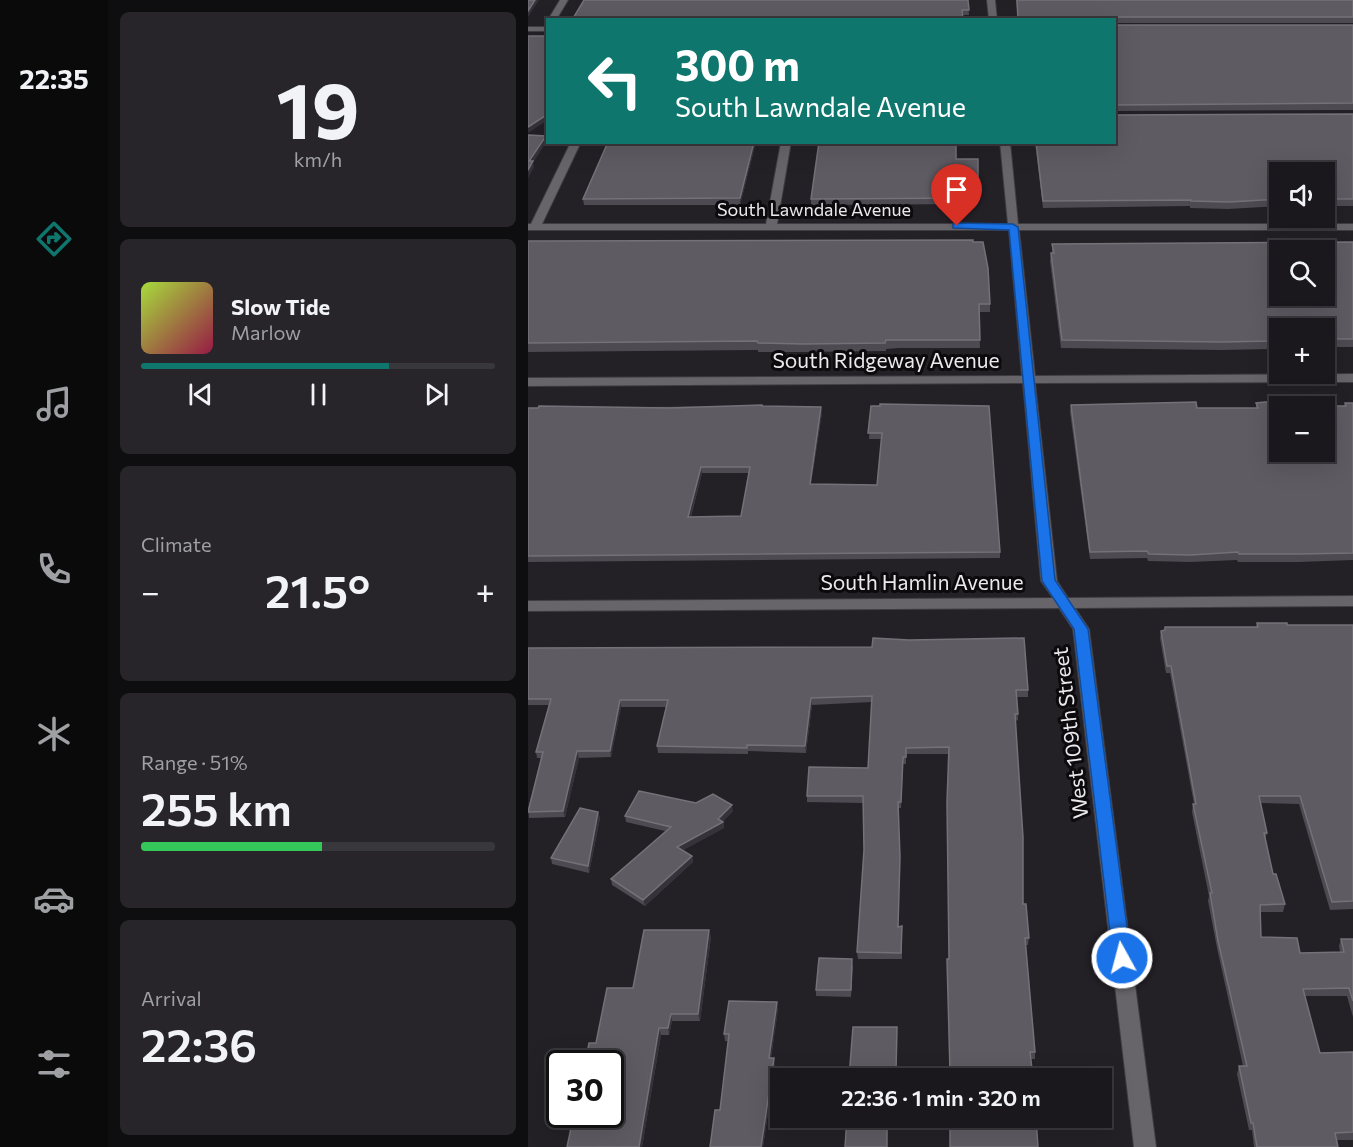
<!DOCTYPE html>
<html lang="en">
<head>
<meta charset="utf-8">
<style>
	:root { --surface:#1a181c; --page:#272529; --text:#f1f3f6; --muted:#9fa0a3; --line:#38373b; --accent:#0f766e }
	body { margin:0; font-family:Commissioner,sans-serif; background:var(--page); color:var(--text); height:100vh; display:flex; flex-direction:column; font-size:22px; white-space:nowrap }
	* { box-sizing:border-box; margin:0 }
	p { font-size:20px; color:var(--muted) }
	.icon { flex:none; width:33px; height:33px; fill:none; stroke:currentColor; stroke-width:2; stroke-linecap:round; stroke-linejoin:round }
	.map { position:relative; flex:1; overflow:hidden }
	.panel { display:flex; flex-direction:column; gap:12px; padding:12px; background:#0e0d0f; width:420px }
	.panel>* { flex:none }
	.top-card { position:absolute; left:18px; top:18px; width:570px; height:126px; border-radius:0px; box-shadow:0 6px 24px #0002,0 0 0 2px var(--line); background:#0f766e; color:#fff; overflow:hidden }
	.tools { position:absolute; left:741px; top:162px; display:grid; gap:12px }
	.tools a { display:grid; place-items:center; width:66px; height:66px; border-radius:0px; background:var(--surface); box-shadow:0 6px 24px #0002,0 0 0 2px var(--line); font-size:30px }
	.speed { position:absolute; left:18px; top:1050px; display:flex; gap:12px; font-size:30px; font-weight:700; text-align:center }
	.speed>* { display:grid; place-content:center; width:78px; height:78px; border-radius:50%; background:var(--surface); box-shadow:0 6px 24px #0002,0 0 0 2px var(--line); line-height:1 }
	.speed .limit { border:3px solid #111; border-radius:9px; background:#fff; color:#111 }
	.pin { position:absolute; display:grid; place-items:center; width:51px; height:51px; color:#fff; margin:-62px -26px; border-radius:50% 50% 50% 0; rotate:-45deg; box-shadow:0 0 6px #0007 }
	.pin .icon { rotate:45deg }
	.me { position:absolute; width:66px; margin:-33px; rotate:353deg; stroke-linejoin:round; filter:drop-shadow(0 0 4px #0008) }
	.turn { display:flex; align-items:center; gap:21px; height:126px; padding:0 30px; font-size:27px }
	.turn .icon { width:78px; height:78px; stroke-width:2.5 }
	.turn b { display:block; font-size:42px; line-height:51px }
	.big { font-size:45px; font-weight:600; line-height:1.1 }
	.panel .card { flex:1; display:flex; flex-direction:column; justify-content:center; gap:9px; min-width:0; padding:0 21px; border-radius:9px; background:var(--page) }
	.panel .dial { align-items:center; gap:0 }
	.dial b { font-size:78px; line-height:1 }
	.song { display:flex; align-items:center; gap:18px }
	.cover { width:72px; height:72px; border-radius:9px; background:linear-gradient(135deg,hsl(80 70% 55%),hsl(340 70% 35%)) }
	.played { height:6px; border-radius:3px; background:linear-gradient(90deg,var(--accent) 70%,var(--line) 70%) }
	.keys { display:flex; justify-content:space-around; direction:ltr }
	.heat { display:flex; justify-content:space-between; align-items:center; font-size:33px; direction:ltr }
	.charge { height:9px; border-radius:4px; background:linear-gradient(90deg,#34c759 51%,var(--line) 0) }
	.trip { position:absolute; left:242px; top:1068px; width:342px; height:60px; border-radius:0px; background:var(--surface); box-shadow:0 6px 24px #0002,0 0 0 2px var(--line); font-weight:600; line-height:60px; text-align:center }
	main { display:flex; flex:1; min-height:0 }
	.menu { display:flex; flex-direction:column; width:108px; justify-content:space-around; align-items:center; background:#0a0a0b; color:var(--muted) }
	.menu .icon { width:42px; height:42px }
	.menu .selected { color:var(--accent) }
	.menu b { font-size:27px; color:var(--text) }
	.map>svg:first-child { display:block }
	.lines { fill:none; stroke-linecap:round; stroke-linejoin:round }
	.minor-casing { stroke:#3f3c42; stroke-width:2 }
	.minor { fill:#676569; fill-rule:evenodd }
	.wall { fill:#4d4a51; fill-rule:evenodd }
	.shaded-wall { fill:#353239 }
	.building { fill:#5e5b62; stroke:#747178; stroke-width:1.5; fill-rule:evenodd }
	.route { fill:#1a73e8; stroke:#114b97; stroke-width:1.5 }
	.labels { text-anchor:middle; stroke-width:6; stroke-linejoin:round; paint-order:stroke }
	.far-street-label { font-size:18px; fill:#ece9ee; stroke:#0c0a0d }
	.street-label { font-size:21px; fill:#ece9ee; stroke:#0c0a0d }
</style>
</head>
<body>
<main>
<nav class="menu">
<b>22:35</b>
<svg class="icon selected" aria-label="directions" viewBox="0 0 24 24"><path d="M12 3l9 9-9 9-9-9zM9 14v-3h6M13 9l2 2-2 2"/></svg>
<svg class="icon" aria-label="music" viewBox="0 0 24 24"><path d="M9 18V5l10-2v13"/><circle cx="6" cy="18" r="3"/><circle cx="16" cy="16" r="3"/></svg>
<svg class="icon" aria-label="phone" viewBox="0 0 24 24"><path d="M5 4h4l2 5-3 2q2 4 5 5l2-3 5 2v4C11 20 4 13 5 4z"/></svg>
<svg class="icon" aria-label="climate" viewBox="0 0 24 24"><path d="M12 3v18M4 7l16 10M4 17L20 7"/></svg>
<svg class="icon" aria-label="car" viewBox="0 0 24 24"><path d="M5 17H2v-5l4-1 3-4h7l3 4 3 1v5h-3M9 17h6M6 11h13"/><circle cx="7" cy="17" r="2"/><circle cx="17" cy="17" r="2"/></svg>
<svg class="icon" aria-label="filters" viewBox="0 0 24 24"><path d="M4 7h16M4 17h16"/><circle cx="9" cy="7" r="2"/><circle cx="15" cy="17" r="2"/></svg>
</nav>
<section class="panel">
<div class="card dial"><b>19</b><p>km/h</p></div>
<div class="card">
<div class="song"><i class="cover"></i><div><b>Slow Tide</b><p>Marlow</p></div></div>
<div class="played"></div>
<div class="keys"><svg class="icon" aria-label="previous" viewBox="0 0 24 24"><path d="M18 5L8 12l10 7zM5 5v14"/></svg><svg class="icon" aria-label="pause" viewBox="0 0 24 24"><path d="M8 5v14M16 5v14"/></svg><svg class="icon" aria-label="next" viewBox="0 0 24 24"><path d="M6 5l10 7-10 7zM19 5v14"/></svg></div>
</div>
<div class="card"><p>Climate</p>
<div class="heat"><a>−</a><b class="big">21.5°</b><a>+</a></div>
</div>
<div class="card"><p>Range · 51%</p><b class="big">255 km</b><div class="charge"></div></div>
<div class="card"><p>Arrival</p><b class="big">22:36</b></div>
</section>
<div class="map">
<svg width="825" height="1147" viewBox="0 0 825 1147">
	<rect width="100%" height="100%" fill="#232026"/>
	<g class="lines">
		<defs>
			<path id="minor" d="M32,0H40L28,20H20Z
				M459,0H467L469,20H461Z
				M0,27H20V31H0Z
				M43,142H53L14,224H238L253,142H263L249,224H480L472,142H482L490,224H825V230H491L507,376L825,374V382L507,383L529,581L540,598L825,596V606L547,608L561,629L628,1147H606L545,629L531,608L0,611V601L525,598L513,581L495,383L0,386V378L494,376L481,230H0V224H3Z"/>
		</defs>
		<use href="#minor" class="minor-casing"/>
		<use href="#minor" class="minor"/>
	</g>
	<path class="wall" d="M440,0L441,15L44,20Z
		M488,0H825V23H586V20H490Z
		M586,25H825V110L586,111Z
		M825,114V206H796V172H752V206L700,209L662,208V206L515,208L507,142H586Z
		M80,142H228L212,205H56L55,199Z
		M428,159H450V204L283,205V199Z
		M0,241L445,242L462,304V312H451L452,348H371L358,349V351L275,352H230V350L0,352Z
		M825,242V347H796V328H752V347H742V349L693,350L533,348L522,261L523,253H524V244Z
		M728,403L764,406H816L817,403H825V560L771,562H710L709,560L662,562L620,561L619,558L562,559L542,412L543,405L669,408H728Z
		M234,406L294,413L283,484L349,485L353,439H341L343,406L472,552V558L0,562V408ZM174,473H221L213,516L163,517Z
		M729,623L759,625H825V909L802,910L771,804L733,803L739,833L737,839L745,874L757,904L755,912H733V937L772,953L812,952L811,946L813,939H825V1017L819,996H777L792,1053L825,1052V1140H809L810,1147H726L724,1130H721L709,1074L711,1066H715L689,948L680,901L681,896L664,812L665,804H666L642,673H638L632,638L633,631L728,627Z
		M0,648L500,690V697H489L490,720L487,721L495,904L501,938L500,945H498L507,1052V1059H503L505,1078L369,1072H421V754H378V764H375L373,808H370V927L374,926V959H330L329,952L336,850L335,803L279,802V796L340,768L344,702L284,705L278,753L220,751V754L130,753L129,746L138,707H93L83,757L51,758L37,817L1,818L0,809L13,758H9L8,752L21,705H0Z
		M205,811L195,821L196,828L155,850L164,856L165,862L117,906L84,885L83,879L137,831L98,822L97,816Z
		M70,812L72,818L61,873L24,864L23,858Z
		M183,937L172,1021H144L141,1035H133L114,1147H39L68,1043L105,988Z
		M325,965L323,997L288,996V990Z
		M250,1009L243,1058L247,1065L235,1147H182L192,1110L201,1041H197L196,1034Z
		M319,1118H366L367,1130H359Z"/>
	<path class="shaded-wall" d="M7,0H11L0,17V11Z
		M20,114V120L0,133V127Z
		M18,136L19,141L5,163L6,167L0,178L1,161Z
		M226,142H228L212,205V198Z
		M293,407L294,413L282,490V484Z
		M173,467L174,473L161,523L160,517Z
		M283,698L284,705L278,753L277,746Z
		M92,700L93,707L83,757L82,751Z
		M49,751L51,758L37,817L35,811Z
		M204,805L205,811L193,823L195,822L196,828L150,853L149,847L190,819Z
		M70,812L72,818L61,873L60,866Z
		M164,856L165,862L117,906L115,900Z
		M181,930L183,937L172,1021L170,1014Z
		M249,1002L250,1009L242,1065L241,1058Z
		M143,1014L144,1021L141,1035L140,1028Z
		M131,1028L133,1035L114,1147H111Z
		M246,1058L247,1065L243,1094L235,1147H233Z"/>
	<path class="building" d="M0,0H7L0,11Z
		M56,0H440L441,10H434L435,20H44Z
		M489,0H825V17H586V20H490Z
		M586,25H825V103L586,105Z
		M0,36H20V114L0,127Z
		M825,114V199H796V172H752V199L701,202L663,201V200L515,201L508,142H586V115Z
		M0,135L18,136L1,161H5L0,170Z
		M80,142H226L212,198L55,199Z
		M291,142H428V159H450V198L283,199Z
		M445,240V242H455L460,268L462,304H451L452,340H358L357,343L275,344L230,343L229,341L0,343V241Z
		M825,242V339H796V328H752V339L742,338L743,341L694,342L534,340L523,253H526L524,244ZM752,250H796V296H752Z
		M668,402L669,408H730L728,403L737,402H762L764,406H818L817,403H825V553L772,554H711L710,552L663,555L621,554L619,551L562,552L543,405ZM752,406H796V452H752Z
		M352,404L461,406L472,552L0,556V408H10L11,406L141,408L234,405V406L293,407L282,484L349,485L354,433H340L343,406H352ZM173,467H222L213,516L160,517Z
		M729,623H759V625H825V901L804,902L772,796H731L739,833H736L745,874H748L757,904L732,905L733,937L769,938L772,953L816,952L813,939H825V1001L821,988L775,989L792,1053L825,1052V1132L807,1133L810,1147H729L725,1123H723L711,1066H719L690,941L682,893H684L665,804H668L643,666H639L633,631L637,630V627H730Z
		M345,638L381,640L496,638L500,690H488L490,714H487L495,837V904H498L501,938H497L507,1052H502L505,1078H321L325,1027H369L368,1072H422L419,959H421L419,802L421,747L378,748V757H375L373,802H370L372,857L370,927L374,926L373,953L329,952L336,850L335,796H279L281,767L340,768L344,696L283,698L277,746L219,745V748L129,746L140,700H92L82,751H49L35,811L0,812L15,752H8L23,699H0V648L344,647Z
		M111,791L168,803L185,794L204,805L190,819L195,822L149,847L164,856L115,900L83,879L143,827L97,816Z
		M52,808L70,812L60,866L23,858Z
		M116,930H181L170,1014H143L140,1028H131L111,1147H39L46,1114H82V1064H57L61,1043H68L79,988H105Z
		M291,958L324,959L323,990H288Z
		M201,1001L249,1002L241,1058H246L242,1086L233,1147H182L187,1110H192L201,1034H196Z
		M319,1118H366V1123L359,1124V1147H317Z
		M422,1118H508L510,1147H422Z"/>
	<path class="route" d="M429,223L485,224L490,227L527,580L560,629L603,958L600,964L594,966L587,964L585,958L546,629L514,581L481,230L425,228V224Z"/>
	<g class="labels">
		<g class="far-street-label">
			<text x="286" y="216">South Lawndale Avenue</text>
		</g>
		<g class="street-label">
			<text x="358" y="368">South Ridgeway Avenue</text>
			<text x="394" y="590">South Hamlin Avenue</text>
			<text transform="translate(543 733) rotate(-97)" y="7">West 109th Street</text>
		</g>
	</g>
</svg>
<div class="tools">
<a><svg class="icon" aria-label="sound" viewBox="0 0 24 24"><path d="M4 9h4l5-4v14l-5-4H4zM17 9q2 3 0 6"/></svg></a>
<a><svg class="icon" aria-label="search" viewBox="0 0 24 24"><circle cx="10" cy="10" r="6"/><path d="M15 15l6 6"/></svg></a>
<a>+</a>
<a>−</a>
</div>
<div class="speed"><div class="limit">30</div></div>
<div class="pin" style="left:429px;top:226px;background:#d93025"><svg class="icon" aria-label="arrive" viewBox="0 0 24 24"><path d="M6 21V4h12l-3 4 3 4H6"/></svg></div>
<svg class="me" style="left:594px;top:958px" viewBox="-20 -20 40 40"><circle r="17" fill="#1a73e8" stroke="#fff" stroke-width="3"/><path d="M0-11L8 9 0 5-8 9z" fill="#fff"/></svg>
<div class="trip">22:36 · 1 min · 320 m</div>
<div class="top-card">
<div class="turn"><svg class="icon" aria-label="left" viewBox="0 0 24 24"><path d="M17 20v-9H6M10 6l-5 5 5 5"/></svg><div><b>300 m</b>South Lawndale Avenue</div></div>
</div>
</div>
</main>
</body>
</html>
